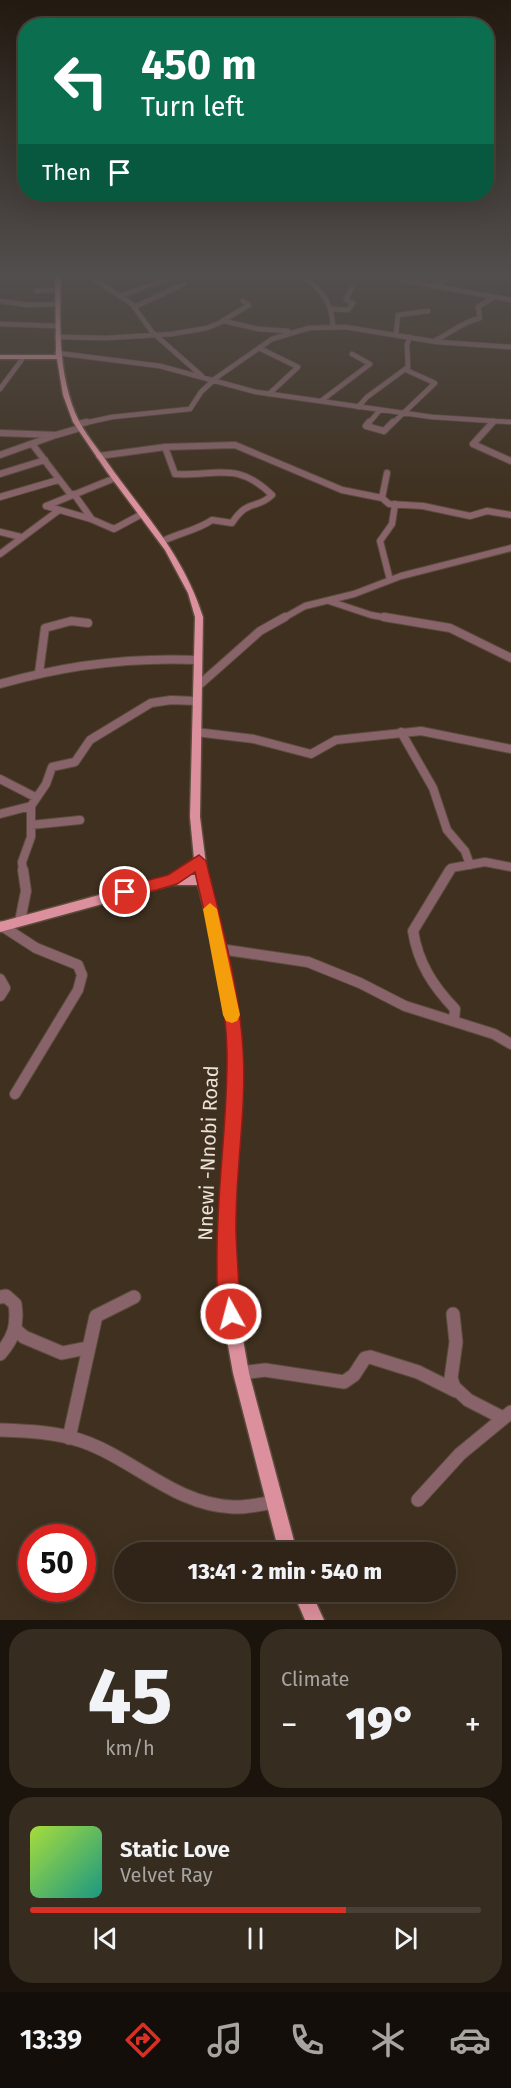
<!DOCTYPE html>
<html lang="en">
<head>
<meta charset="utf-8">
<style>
	:root { --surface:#2f2417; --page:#372c20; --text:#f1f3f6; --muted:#a7a4a1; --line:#4a4136; --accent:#d93025 }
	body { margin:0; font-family:"Fira Sans",sans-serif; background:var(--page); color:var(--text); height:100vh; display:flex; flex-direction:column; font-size:22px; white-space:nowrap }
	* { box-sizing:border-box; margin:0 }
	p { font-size:20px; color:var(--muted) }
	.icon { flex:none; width:33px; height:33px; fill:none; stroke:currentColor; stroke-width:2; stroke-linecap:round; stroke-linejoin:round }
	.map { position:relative; height:1620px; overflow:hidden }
	.sheet { display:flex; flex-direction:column; gap:9px; padding:9px; background:#1a140d; flex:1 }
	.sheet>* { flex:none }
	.hud { position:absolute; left:18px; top:18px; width:476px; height:183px; border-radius:24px; box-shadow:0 6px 24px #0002,0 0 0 2px var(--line); background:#0b6e4f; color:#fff; overflow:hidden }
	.speed { position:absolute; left:18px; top:1524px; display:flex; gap:12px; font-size:30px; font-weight:700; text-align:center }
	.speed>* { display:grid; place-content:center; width:78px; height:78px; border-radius:50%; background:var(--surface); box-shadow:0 6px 24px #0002,0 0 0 2px var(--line); line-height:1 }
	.speed .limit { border:9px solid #d22; background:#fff; color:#111 }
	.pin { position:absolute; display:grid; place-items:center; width:51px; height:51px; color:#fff; margin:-26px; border:3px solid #fff; border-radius:50%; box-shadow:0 2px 6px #0007 }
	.me { position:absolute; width:66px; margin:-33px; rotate:353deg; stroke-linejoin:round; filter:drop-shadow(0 0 4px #0008) }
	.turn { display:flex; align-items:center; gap:21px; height:126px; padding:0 24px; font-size:27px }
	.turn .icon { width:78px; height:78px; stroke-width:2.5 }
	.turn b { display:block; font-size:42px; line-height:51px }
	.then { display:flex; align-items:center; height:57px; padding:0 24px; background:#0003; gap:12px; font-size:22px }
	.big { font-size:45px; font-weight:800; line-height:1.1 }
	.sheet .widget { flex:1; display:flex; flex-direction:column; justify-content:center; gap:9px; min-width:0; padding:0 21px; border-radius:24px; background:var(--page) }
	.sheet .dial { align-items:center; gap:0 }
	.dial b { font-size:78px; line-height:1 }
	.song { display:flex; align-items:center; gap:18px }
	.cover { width:72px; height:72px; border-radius:9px; background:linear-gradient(135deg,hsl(80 70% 55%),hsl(170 70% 35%)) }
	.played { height:6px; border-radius:3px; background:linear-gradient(90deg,var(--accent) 70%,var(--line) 70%) }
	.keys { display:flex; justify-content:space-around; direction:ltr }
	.heat { display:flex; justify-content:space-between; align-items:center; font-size:33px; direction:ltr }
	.sheet .tiles { flex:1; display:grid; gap:9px; grid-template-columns:1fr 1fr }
	.widget:last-child { grid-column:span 2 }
	.trip { position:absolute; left:114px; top:1542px; width:342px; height:60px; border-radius:30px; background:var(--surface); box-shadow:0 6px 24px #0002,0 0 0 2px var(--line); font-weight:800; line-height:60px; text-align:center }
	.tabs { display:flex; height:96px; justify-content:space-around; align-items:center; background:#130e09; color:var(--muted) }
	.tabs .icon { width:42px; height:42px }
	.tabs .current { color:var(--accent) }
	.tabs b { font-size:27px; color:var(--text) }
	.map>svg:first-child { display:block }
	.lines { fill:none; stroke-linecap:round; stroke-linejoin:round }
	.minor-far4-casing { stroke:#5b4c3c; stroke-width:6 }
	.minor-far3-casing { stroke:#5b4c3c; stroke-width:8 }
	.minor-far2-casing { stroke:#5b4c3c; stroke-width:10 }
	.minor-far1-casing { stroke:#5b4c3c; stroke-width:12 }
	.minor-casing { stroke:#5b4c3c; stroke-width:15 }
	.major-casing { stroke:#5b4c3c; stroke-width:3 }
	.minor-far4 { stroke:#886369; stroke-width:4.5 }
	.minor-far3 { stroke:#886369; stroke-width:6 }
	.minor-far2 { stroke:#886369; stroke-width:8 }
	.minor-far1 { stroke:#886369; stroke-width:10 }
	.minor { stroke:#886369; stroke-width:13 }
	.major { fill:#dc909d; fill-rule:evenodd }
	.route { fill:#d93025; stroke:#8d1f18; stroke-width:1.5 }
	.slow { fill:#f59e0b }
	.labels { text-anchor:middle; stroke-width:6; stroke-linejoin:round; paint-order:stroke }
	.near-street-label { font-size:20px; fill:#ebe1d6; stroke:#3f301f }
</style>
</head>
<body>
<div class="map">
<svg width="511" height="1620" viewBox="0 0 511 1620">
	<rect width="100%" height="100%" fill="#3f301f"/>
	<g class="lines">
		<defs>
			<path id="minor-far4" d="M83,272L132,304L152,332L202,376
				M296,272C318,285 333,301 333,328
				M358,272L511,300
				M95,280L123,272
				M433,287C445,282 448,276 462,272
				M36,291L58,290
				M120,296L174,276
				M0,301L28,305L58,304
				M134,307L184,284
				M332,309L348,310L353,303L346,300L352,288
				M222,321L249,305L243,301
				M0,324L57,326
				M396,334L398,315L428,311
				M57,337L106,338L172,334L207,328L224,321L258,329L288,331
				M434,341C451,333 462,322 480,318L478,307L494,297
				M259,348L298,367L269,394
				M57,353L160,366L256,392L432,417L511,422
				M213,380L272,339L309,328L345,327L437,342L511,347
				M0,389L23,358
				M321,401L370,364L352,354
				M358,407L367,397L408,367L407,345L410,337
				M80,424L112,417L190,409L201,392L214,380
				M368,424L380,410
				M392,424L435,383L406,370
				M492,424L494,421"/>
			<path id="minor-far3" d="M369,422L366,426L384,431L393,422
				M493,422L473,444L511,461
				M78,424L87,422
				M0,433L56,435L80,428
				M33,445L71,495
				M0,455L53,436
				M99,456L165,447L235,445L342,490L382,498L389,504L423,506L470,516L487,511L511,515
				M0,474L45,460
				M74,494L91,518
				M0,497L58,480
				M382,498L387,473
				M46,506L91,519L114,529L142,514
				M46,506L115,478
				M0,532L21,537
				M163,541C179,533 198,530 212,520L232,523C248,498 257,510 272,495C237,461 218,476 175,474L165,447
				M0,554L59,510
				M390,580L380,541L392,524L395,504
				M329,601L371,615L393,619
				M282,619L305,606L354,594L401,576L511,548"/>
			<path id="minor-far2" d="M384,617L450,628L511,658
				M39,673L45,628L71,621L88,623
				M0,684C65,665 130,657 198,660
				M198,686L260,631L285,617
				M196,732L254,739L311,754L336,740L421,731L511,749
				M401,732L433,788L447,830L465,851L470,865
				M0,779L35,797
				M0,814L31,806
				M31,825L80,820
				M23,871L22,862L31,837V806L46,784L52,767L75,762L90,740L151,703L171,700L197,701
				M449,871L451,868L485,862L511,867"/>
			<path id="minor-far1" d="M450,870L413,931C418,963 433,986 455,1009L454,1020
				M20,921L26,891L23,870
				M2,926L36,948L78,965L82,975L78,990L15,1094
				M220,949L308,962L360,983L405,1006L494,1034L511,1044
				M0,979L5,988L0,996"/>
			<path id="minor" d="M0,1297L6,1296L15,1304C18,1325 14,1338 0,1354
				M453,1314L456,1342L451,1378L454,1387L468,1400L503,1418
				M17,1331L24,1337L62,1353L87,1348
				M241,1373L265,1370L344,1382L354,1375L365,1358L370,1357L418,1372L456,1391
				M0,1430C27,1431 56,1432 82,1441C134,1459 175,1505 233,1507C246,1508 261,1504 274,1502
				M69,1438L96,1316L134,1297
				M418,1500L460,1454L511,1412"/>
			<path id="major" d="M55,272H61C60,320 57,372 77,417C84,432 95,445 105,459C143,514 182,551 203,617L200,817L208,880L226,949L237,1007L241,1049L242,1105L233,1228L235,1295L249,1373L297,1552H279L233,1373L219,1295V1228L228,1105L229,1049L225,1007L214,949L198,885H172L0,932V922L169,876L194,859L190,817L195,617L188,593L165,550L107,472L73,422L63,395L57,359H0V355H56ZM195,869L196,875H187Z
				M293,1592H311L324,1620H305Z"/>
		</defs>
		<use href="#minor-far4" class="minor-far4-casing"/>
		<use href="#minor-far3" class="minor-far3-casing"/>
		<use href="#minor-far2" class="minor-far2-casing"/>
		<use href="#minor-far1" class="minor-far1-casing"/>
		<use href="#minor" class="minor-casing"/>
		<use href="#major" class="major-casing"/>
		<use href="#minor-far4" class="minor-far4"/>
		<use href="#minor-far3" class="minor-far3"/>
		<use href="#minor-far2" class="minor-far2"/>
		<use href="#minor-far1" class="minor-far1"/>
		<use href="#minor" class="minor"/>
		<use href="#major" class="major"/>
	</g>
	<linearGradient id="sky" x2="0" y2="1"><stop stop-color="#231a11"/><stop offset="0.55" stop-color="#524e4d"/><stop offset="1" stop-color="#524e4d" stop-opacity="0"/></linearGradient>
	<rect width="511" height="499" fill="url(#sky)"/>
	<path class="route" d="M199,855L206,861C221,922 239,985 243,1049C247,1110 235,1170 236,1231C236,1248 242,1312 238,1322L231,1325L224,1322C216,1303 217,1283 217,1263C216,1192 228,1123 227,1052C226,991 208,930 195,872L177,884L125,899L117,892L119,888L168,875Z"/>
	<path class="slow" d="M210,903L217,909L240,1015L237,1021L232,1023L226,1021L223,1015L203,909Z"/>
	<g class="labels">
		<g class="near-street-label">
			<text transform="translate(208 1153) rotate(-88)" y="7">Nnewi -Nnobi Road</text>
		</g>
	</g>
</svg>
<div class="speed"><div class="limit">50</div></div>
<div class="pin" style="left:125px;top:892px;background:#d93025"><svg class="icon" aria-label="arrive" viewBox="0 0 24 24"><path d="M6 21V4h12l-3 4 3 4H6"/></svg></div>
<svg class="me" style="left:231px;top:1314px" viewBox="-20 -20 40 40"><circle r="17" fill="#d93025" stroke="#fff" stroke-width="3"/><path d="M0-11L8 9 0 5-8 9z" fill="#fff"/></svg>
<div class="trip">13:41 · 2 min · 540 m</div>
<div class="hud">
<div class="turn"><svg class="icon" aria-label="left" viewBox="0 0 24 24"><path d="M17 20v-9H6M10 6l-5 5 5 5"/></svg><div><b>450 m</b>Turn left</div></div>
<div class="then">Then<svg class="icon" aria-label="arrive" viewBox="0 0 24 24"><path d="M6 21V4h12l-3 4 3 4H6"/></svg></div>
</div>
</div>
<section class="sheet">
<div class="tiles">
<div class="widget dial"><b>45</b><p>km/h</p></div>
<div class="widget"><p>Climate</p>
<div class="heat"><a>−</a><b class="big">19°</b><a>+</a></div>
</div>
<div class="widget">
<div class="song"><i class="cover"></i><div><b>Static Love</b><p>Velvet Ray</p></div></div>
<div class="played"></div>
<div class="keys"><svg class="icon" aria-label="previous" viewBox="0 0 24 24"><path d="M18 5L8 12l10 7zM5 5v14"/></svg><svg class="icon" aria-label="pause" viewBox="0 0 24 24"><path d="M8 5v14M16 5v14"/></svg><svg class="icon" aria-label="next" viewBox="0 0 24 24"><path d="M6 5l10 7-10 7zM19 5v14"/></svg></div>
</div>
</div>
</section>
<nav class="tabs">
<b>13:39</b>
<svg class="icon current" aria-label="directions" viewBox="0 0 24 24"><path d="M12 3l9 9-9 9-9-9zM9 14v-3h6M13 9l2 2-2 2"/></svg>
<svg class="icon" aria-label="music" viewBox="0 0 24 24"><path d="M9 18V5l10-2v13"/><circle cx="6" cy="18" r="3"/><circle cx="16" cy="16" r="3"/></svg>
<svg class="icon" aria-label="phone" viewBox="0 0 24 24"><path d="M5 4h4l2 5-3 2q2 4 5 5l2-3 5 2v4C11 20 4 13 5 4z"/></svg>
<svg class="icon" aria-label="climate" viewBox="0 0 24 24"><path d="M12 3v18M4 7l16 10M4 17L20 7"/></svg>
<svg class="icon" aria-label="car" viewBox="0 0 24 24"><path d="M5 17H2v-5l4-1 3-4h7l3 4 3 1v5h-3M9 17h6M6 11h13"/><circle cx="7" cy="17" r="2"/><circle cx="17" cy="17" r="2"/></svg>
</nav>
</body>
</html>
